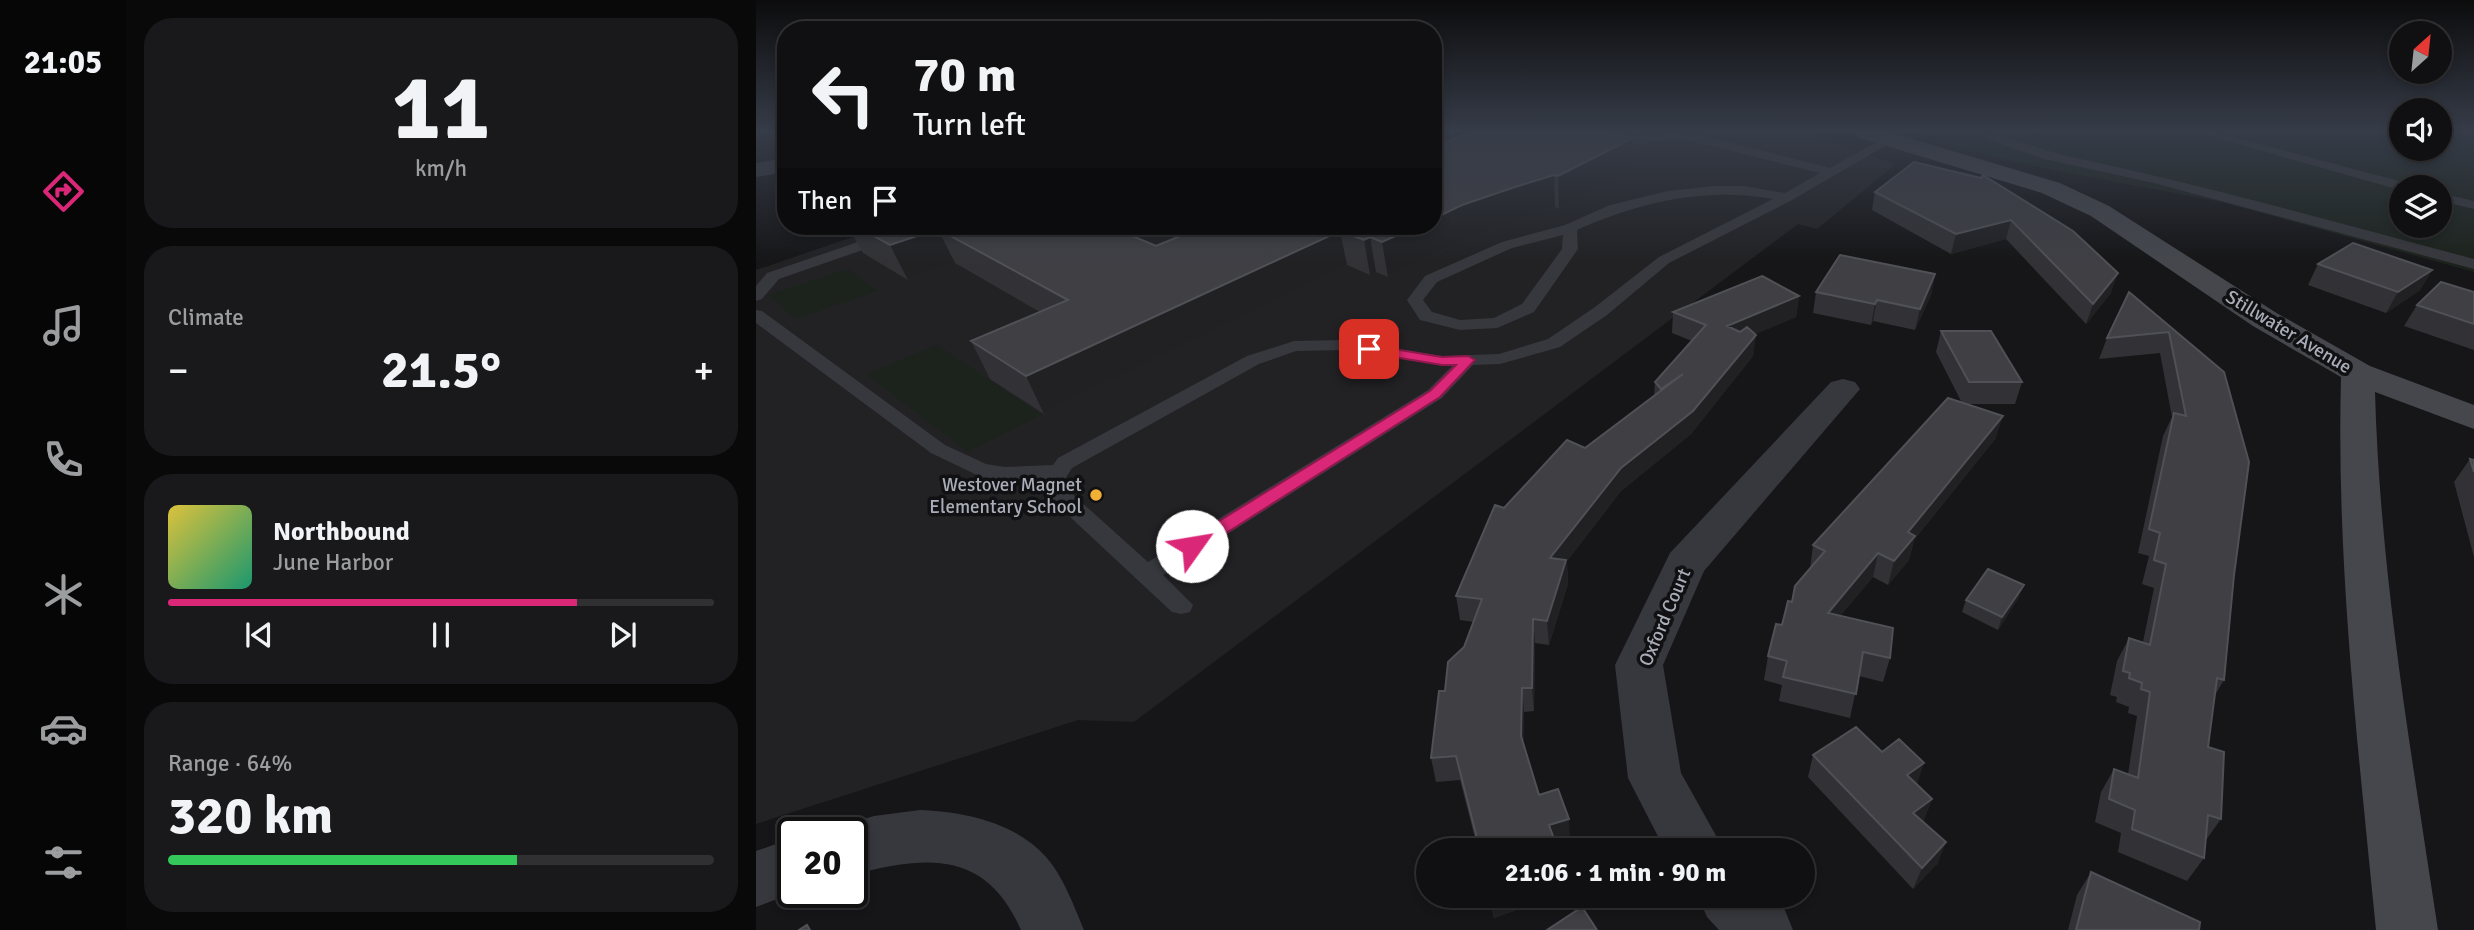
<!DOCTYPE html>
<html lang="en">
<head>
<meta charset="utf-8">
<style>
	:root { --surface:#101012; --page:#19191b; --text:#f1f3f6; --muted:#9c9d9f; --line:#303032; --accent:#db2777 }
	body { margin:0; font-family:Signika,sans-serif; background:var(--page); color:var(--text); height:100vh; display:flex; flex-direction:column; font-size:26px; white-space:nowrap }
	* { box-sizing:border-box; margin:0 }
	p { font-size:23px; color:var(--muted) }
	.icon { flex:none; width:38px; height:38px; fill:none; stroke:currentColor; stroke-width:2; stroke-linecap:round; stroke-linejoin:round }
	.map { position:relative; flex:1; overflow:hidden }
	.details { display:flex; flex-direction:column; gap:18px; padding:18px; background:#09090a; width:630px }
	.details>* { flex:none }
	.hud { position:absolute; left:21px; top:21px; width:665px; height:214px; border-radius:28px; box-shadow:0 4px 10px #0003,0 0 0 2px var(--line); background:#101012; color:var(--text); overflow:hidden }
	.needle { width:46px; rotate:27deg }
	.controls { position:absolute; left:1633px; top:21px; display:grid; gap:14px }
	.controls a { display:grid; place-items:center; width:63px; height:63px; border-radius:50%; background:var(--surface); box-shadow:0 4px 10px #0003,0 0 0 2px var(--line); font-size:35px }
	.speed { position:absolute; left:21px; top:817px; display:flex; gap:14px; font-size:35px; font-weight:700; text-align:center }
	.speed>* { display:grid; place-content:center; width:91px; height:91px; border-radius:50%; background:var(--surface); box-shadow:0 4px 10px #0003,0 0 0 2px var(--line); line-height:1 }
	.speed .limit { border:4px solid #111; border-radius:10px; background:#fff; color:#111 }
	.pin { position:absolute; display:grid; place-items:center; width:60px; height:60px; color:#fff; margin:-30px; border-radius:14px; box-shadow:0 4px 10px #0006 }
	.me { position:absolute; width:77px; margin:-38px; rotate:58deg; stroke-linejoin:round; filter:drop-shadow(0 0 5px #0008) }
	.turn { display:flex; align-items:center; gap:24px; height:147px; padding:0 21px; font-size:32px }
	.turn .icon { width:91px; height:91px; stroke-width:2.5 }
	.turn b { display:block; font-size:49px; line-height:60px }
	.then { display:flex; align-items:center; height:66px; padding:0 21px; background:#0003; gap:14px; font-size:26px }
	.big { font-size:52px; font-weight:800; line-height:1.1 }
	.details .tile { flex:1; display:flex; flex-direction:column; justify-content:center; gap:10px; min-width:0; padding:0 24px; border-radius:28px; background:var(--page) }
	.details .dial { align-items:center; gap:0 }
	.dial b { font-size:91px; line-height:1 }
	.song { display:flex; align-items:center; gap:21px }
	.cover { width:84px; height:84px; border-radius:10px; background:linear-gradient(135deg,hsl(50 70% 55%),hsl(160 70% 35%)) }
	.played { height:7px; border-radius:4px; background:linear-gradient(90deg,var(--accent) 75%,var(--line) 75%) }
	.keys { display:flex; justify-content:space-around; direction:ltr }
	.heat { display:flex; justify-content:space-between; align-items:center; font-size:38px; direction:ltr }
	.charge { height:10px; border-radius:5px; background:linear-gradient(90deg,#34c759 64%,var(--line) 0) }
	.trip { position:absolute; left:660px; top:838px; width:399px; height:70px; border-radius:35px; background:var(--surface); box-shadow:0 4px 10px #0003,0 0 0 2px var(--line); font-weight:800; line-height:70px; text-align:center }
	main { display:flex; flex:1; min-height:0 }
	.menu { display:flex; flex-direction:column; width:126px; justify-content:space-around; align-items:center; background:#060607; color:var(--muted) }
	.menu .icon { width:49px; height:49px }
	.menu .on { color:var(--accent) }
	.menu b { font-size:32px; color:var(--text) }
	.map>svg:first-child { display:block }
	.built { fill:#222225 }
	.green { fill:#1c231d; fill-rule:evenodd }
	.lines { fill:none; stroke-linecap:round; stroke-linejoin:round }
	.service { fill:#37383d; fill-rule:evenodd }
	.minor { fill:#37383d; fill-rule:evenodd }
	.secondary { fill:#45474d; fill-rule:evenodd }
	.wall { fill:#323236 }
	.shaded-wall { fill:#212124 }
	.building { fill:#3f3f44; stroke:#4f5156; stroke-width:2 }
	.route { fill:#db2777; stroke:#8e194d; stroke-width:2 }
	.poi-dot { fill:#f2b134; stroke:#111113; stroke-width:2.5 }
	.labels { text-anchor:middle; stroke-width:7; stroke-linejoin:round; paint-order:stroke }
	.street-label { font-size:19px; fill:#a8adb8; stroke:#111113 }
	.poi-label { font-size:19px; fill:#a8adb8; stroke:#111113; text-anchor:end }
</style>
</head>
<body>
<main>
<nav class="menu">
<b>21:05</b>
<svg class="icon on" aria-label="directions" viewBox="0 0 24 24"><path d="M12 3l9 9-9 9-9-9zM9 14v-3h6M13 9l2 2-2 2"/></svg>
<svg class="icon" aria-label="music" viewBox="0 0 24 24"><path d="M9 18V5l10-2v13"/><circle cx="6" cy="18" r="3"/><circle cx="16" cy="16" r="3"/></svg>
<svg class="icon" aria-label="phone" viewBox="0 0 24 24"><path d="M5 4h4l2 5-3 2q2 4 5 5l2-3 5 2v4C11 20 4 13 5 4z"/></svg>
<svg class="icon" aria-label="climate" viewBox="0 0 24 24"><path d="M12 3v18M4 7l16 10M4 17L20 7"/></svg>
<svg class="icon" aria-label="car" viewBox="0 0 24 24"><path d="M5 17H2v-5l4-1 3-4h7l3 4 3 1v5h-3M9 17h6M6 11h13"/><circle cx="7" cy="17" r="2"/><circle cx="17" cy="17" r="2"/></svg>
<svg class="icon" aria-label="filters" viewBox="0 0 24 24"><path d="M4 7h16M4 17h16"/><circle cx="9" cy="7" r="2"/><circle cx="15" cy="17" r="2"/></svg>
</nav>
<section class="details">
<div class="tile dial"><b>11</b><p>km/h</p></div>
<div class="tile"><p>Climate</p>
<div class="heat"><a>−</a><b class="big">21.5°</b><a>+</a></div>
</div>
<div class="tile">
<div class="song"><i class="cover"></i><div><b>Northbound</b><p>June Harbor</p></div></div>
<div class="played"></div>
<div class="keys"><svg class="icon" aria-label="previous" viewBox="0 0 24 24"><path d="M18 5L8 12l10 7zM5 5v14"/></svg><svg class="icon" aria-label="pause" viewBox="0 0 24 24"><path d="M8 5v14M16 5v14"/></svg><svg class="icon" aria-label="next" viewBox="0 0 24 24"><path d="M6 5l10 7-10 7zM19 5v14"/></svg></div>
</div>
<div class="tile"><p>Range · 64%</p><b class="big">320 km</b><div class="charge"></div></div>
</section>
<div class="map">
<svg width="1718" height="930" viewBox="0 0 1718 930">
	<rect width="100%" height="100%" fill="#161618"/>
	<path class="built" d="M798,132H1045L1140,164L1061,229L1042,224L378,722L322,720L0,824V270L129,226H677V136L738,144Z"/>
	<path class="green" d="M1154,132H1645V149H1684V132H1718V272L1466,202L1312,173L1238,157ZM1645,187H1684V226H1645Z
		M92,269L122,291L40,319L12,295Z
		M181,345L286,415L212,452L110,374Z"/>
	<g class="lines">
		<path class="service" d="M913,132L936,133L1074,168L1129,137L1139,140L1036,200L913,263L851,315L804,347L744,364L717,365L686,398L407,575L437,605L434,612L425,614L416,612L297,501L285,482L287,479L249,481L225,477L175,453L0,323V310L6,311L189,445L230,464L249,467L297,465L302,458L491,356L538,341L589,340L686,356L743,354L792,339L839,307L903,257L1017,199C948,187 884,202 821,230L822,249L778,312L741,328L704,330L664,320L651,300L669,276L746,242L809,225L854,205L912,191L958,186H988L1029,193L1064,173L936,141L913,140L848,148L842,144L848,140ZM807,235L806,249L766,304L738,318L704,320L676,312L667,300L681,282L756,248ZM589,350L696,366L672,390L392,562L313,491L307,482L316,468L503,364L540,351Z
			M1213,132C1247,132 1278,149 1311,156C1448,185 1583,223 1718,259V269L1398,183L1288,159Z
			M1439,132H1459L1654,184L1656,187H1645L1644,190Z
			M1684,193L1718,201V209L1684,201Z
			M149,226H169L167,229L23,279L6,299L0,301V286L11,273Z"/>
		<path class="minor" d="M30,158V172L0,177V163Z
			M1087,379L1099,382L1104,389L948,571L907,665L925,773L968,850H909L872,778L859,665L914,553L1075,382Z
			M164,810C208,812 259,822 290,857C307,876 318,906 328,930H265C230,850 171,855 96,875V833H74L76,829L118,816Z
			M37,838V892H40L0,907V851Z
			M942,896H1015L1028,908L1037,930H963L951,917Z"/>
		<path class="secondary" d="M1098,132H1133L1304,183L1353,206L1519,312L1614,366L1718,405V429L1619,392C1624,573 1655,751 1682,930H1620C1602,746 1580,563 1585,377L1497,326L1335,216L1286,193L1101,137Z"/>
	</g>
	<path class="wall" d="M688,143L877,169L803,209L799,207L761,220L710,239L632,277L620,272L614,275L591,265L288,414L234,379L215,341L284,312L199,263L152,280L107,253L92,226H353L400,246Z
		M1225,178L1355,293L1330,324L1250,239L1195,254L1116,210L1119,192Z
		M1562,264L1676,270L1664,290L1630,313L1552,285Z
		M1179,274L1175,295L1159,330L1117,321L1115,325L1057,313L1060,292Z
		M1373,292L1468,372L1478,575L1468,680L1459,695L1452,747L1465,819L1450,840L1448,858L1431,881L1362,852L1365,833L1339,822L1345,792L1358,769L1372,774L1381,716L1372,713L1373,707L1360,702L1361,697L1354,695L1361,661L1373,638L1387,642L1398,588L1386,584L1393,556L1382,553L1407,436L1416,417L1404,353L1343,359L1351,338Z
		M1718,292V350L1648,326L1661,305Z
		M1043,296L1040,317L999,334L997,356L935,434L865,491L811,561L812,584L793,645L779,643L778,711L768,712V744L783,795L814,842L800,846L802,850H722L704,780L680,782L675,758L689,691L718,622L704,620L700,596L748,508L898,396L899,382L936,341L916,333L917,312Z
		M1185,331L1266,382L1259,404H1210L1240,438L1158,540L1153,560L1132,585L1117,577L1084,616L1134,658L1127,682L1103,676L1094,718L1023,701L1026,685L1008,680L1012,656L1036,602L1054,569L1057,545L1206,403L1180,352Z
		M1714,459L1718,460V557L1698,482Z
		M1263,597L1242,630L1206,612L1210,600Z
		M1057,755L1176,799L1167,821L1182,863L1157,889L1052,777Z
		M1335,872L1443,930H1312L1321,895Z
		M733,896H801L738,918Z"/>
	<path class="shaded-wall" d="M877,138V169L803,209L802,176Z
		M798,175L799,207L761,220L710,239L632,277L626,242L662,226H677V219L706,205L759,187Z
		M1255,220L1250,239L1195,254L1200,234Z
		M182,229L199,263L152,280L134,245Z
		M584,231L591,265L288,414L270,376Z
		M614,237L620,272L614,275L608,240Z
		M1676,270L1664,290L1630,313L1642,292Z
		M1362,273L1355,293L1330,324L1337,304Z
		M1179,274L1175,295L1159,330L1164,309Z
		M1043,296L1040,317L970,347L971,326Z
		M1121,300L1117,321L1115,325L1119,304Z
		M1000,335L997,356L935,434L865,491L811,561L812,584L793,645L791,621L794,558L865,468Z
		M1247,416L1240,438L1158,540L1153,560L1132,585L1138,561L1152,532Z
		M1122,553L1117,577L1067,637L1072,613Z
		M1268,585L1263,597L1242,630L1246,617Z
		M777,619L779,643L778,711L776,688Z
		M766,688L768,712V760L765,736Z
		M1168,763L1161,784L1151,775Z
		M1176,799L1168,821L1150,835L1157,813Z
		M813,819L814,842L795,848L793,825Z
		M1190,842L1182,863L1157,889L1166,868Z
		M735,896H801L738,918Z"/>
	<path class="building" d="M714,132H853L877,138L802,176L798,175L759,187L706,205L677,219V140L688,143Z
		M1158,162L1225,178L1227,175L1317,231L1362,273L1337,304L1255,220L1200,234L1119,192Z
		M100,226H353L400,246L439,230L441,226H662L626,242L614,237L608,240L584,231L270,376L215,341L312,300L182,229L134,245Z
		M1597,243L1676,270L1642,292L1562,264Z
		M1084,255L1179,274L1164,309L1121,300L1119,304L1060,292Z
		M1006,276L1043,296L971,326L984,332L991,327L1000,335L937,411L865,468L794,558L810,560L791,621L777,619L776,688H766L765,736L783,795L802,789L813,819L793,825L802,850H724L700,756L675,758L683,691H689L692,662L708,647L726,599L700,596L739,505L748,508L811,440L829,448L927,374L905,389L899,382L950,325L917,312Z
		M1685,282L1718,292V324L1661,305Z
		M1373,292L1468,372L1493,462L1478,575L1468,680L1461,678L1452,747L1468,752L1465,819L1452,815L1448,858L1376,829L1379,810L1353,799L1358,769L1382,778L1394,692L1385,689L1386,683L1373,678L1374,673L1367,671L1373,638L1394,645L1410,564L1398,560L1404,533L1393,529L1418,413L1430,416L1413,332L1351,338Z
		M1185,331H1235L1266,382H1213Z
		M1192,398L1247,416L1152,532L1159,536L1138,561L1122,553L1072,613L1137,628L1134,658L1107,652L1100,694L1027,677L1031,661L1012,656L1020,624L1026,625L1032,601L1036,602L1039,586L1069,551L1057,545Z
		M1714,459L1718,460V472Z
		M1232,569L1268,585L1246,617L1210,600Z
		M1100,727L1126,752L1143,739L1168,763L1151,775L1176,799L1157,813L1190,842L1166,868L1057,755Z
		M1335,872L1444,922L1443,930H1320Z
		M826,907L841,930H791Z
		M51,925L54,930H43Z"/>
	<linearGradient id="sky" x2="0" y2="1"><stop stop-color="#0c0c0d"/><stop offset="0.5" stop-color="#363c48"/><stop offset="1" stop-color="#363c48" stop-opacity="0"/></linearGradient>
	<rect width="1718" height="262" fill="url(#sky)"/>
	<path class="route" d="M613,345L686,357L712,356L719,360L684,397L442,551H429L427,546L429,542L674,391L700,365H686L608,352L606,349Z"/>
	<circle class="poi-dot" cx="340" cy="495" r="7"/>
	<g class="labels">
		<g class="street-label">
			<text transform="translate(1533 331) rotate(31)" y="7">Stillwater Avenue</text>
			<text transform="translate(908 617) rotate(-67)" y="7">Oxford Court</text>
		</g>
		<g class="poi-label">
			<text x="326" y="491">Westover Magnet<tspan x="326" dy="22">Elementary School</tspan></text>
		</g>
	</g>
</svg>
<div class="controls">
<a><svg class="needle" viewBox="-14 -14 28 28"><path d="M0-13l5 13h-10z" fill="#e53935"/><path d="M0 13l5-13h-10z" fill="#9c9d9f"/></svg></a>
<a><svg class="icon" aria-label="sound" viewBox="0 0 24 24"><path d="M4 9h4l5-4v14l-5-4H4zM17 9q2 3 0 6"/></svg></a>
<a><svg class="icon" aria-label="layers" viewBox="0 0 24 24"><path d="M12 4l9 5-9 5-9-5zM3 14l9 5 9-5"/></svg></a>
</div>
<div class="speed"><div class="limit">20</div></div>
<div class="pin" style="left:613px;top:349px;background:#d93025"><svg class="icon" aria-label="arrive" viewBox="0 0 24 24"><path d="M6 21V4h12l-3 4 3 4H6"/></svg></div>
<svg class="me" style="left:436px;top:546px" viewBox="-20 -20 40 40"><circle r="19" fill="#fff"/><path d="M0-13L10 11 0 6-10 11z" fill="#db2777"/></svg>
<div class="trip">21:06 · 1 min · 90 m</div>
<div class="hud">
<div class="turn"><svg class="icon" aria-label="left" viewBox="0 0 24 24"><path d="M17 20v-9H6M10 6l-5 5 5 5"/></svg><div><b>70 m</b>Turn left</div></div>
<div class="then">Then<svg class="icon" aria-label="arrive" viewBox="0 0 24 24"><path d="M6 21V4h12l-3 4 3 4H6"/></svg></div>
</div>
</div>
</main>
</body>
</html>
